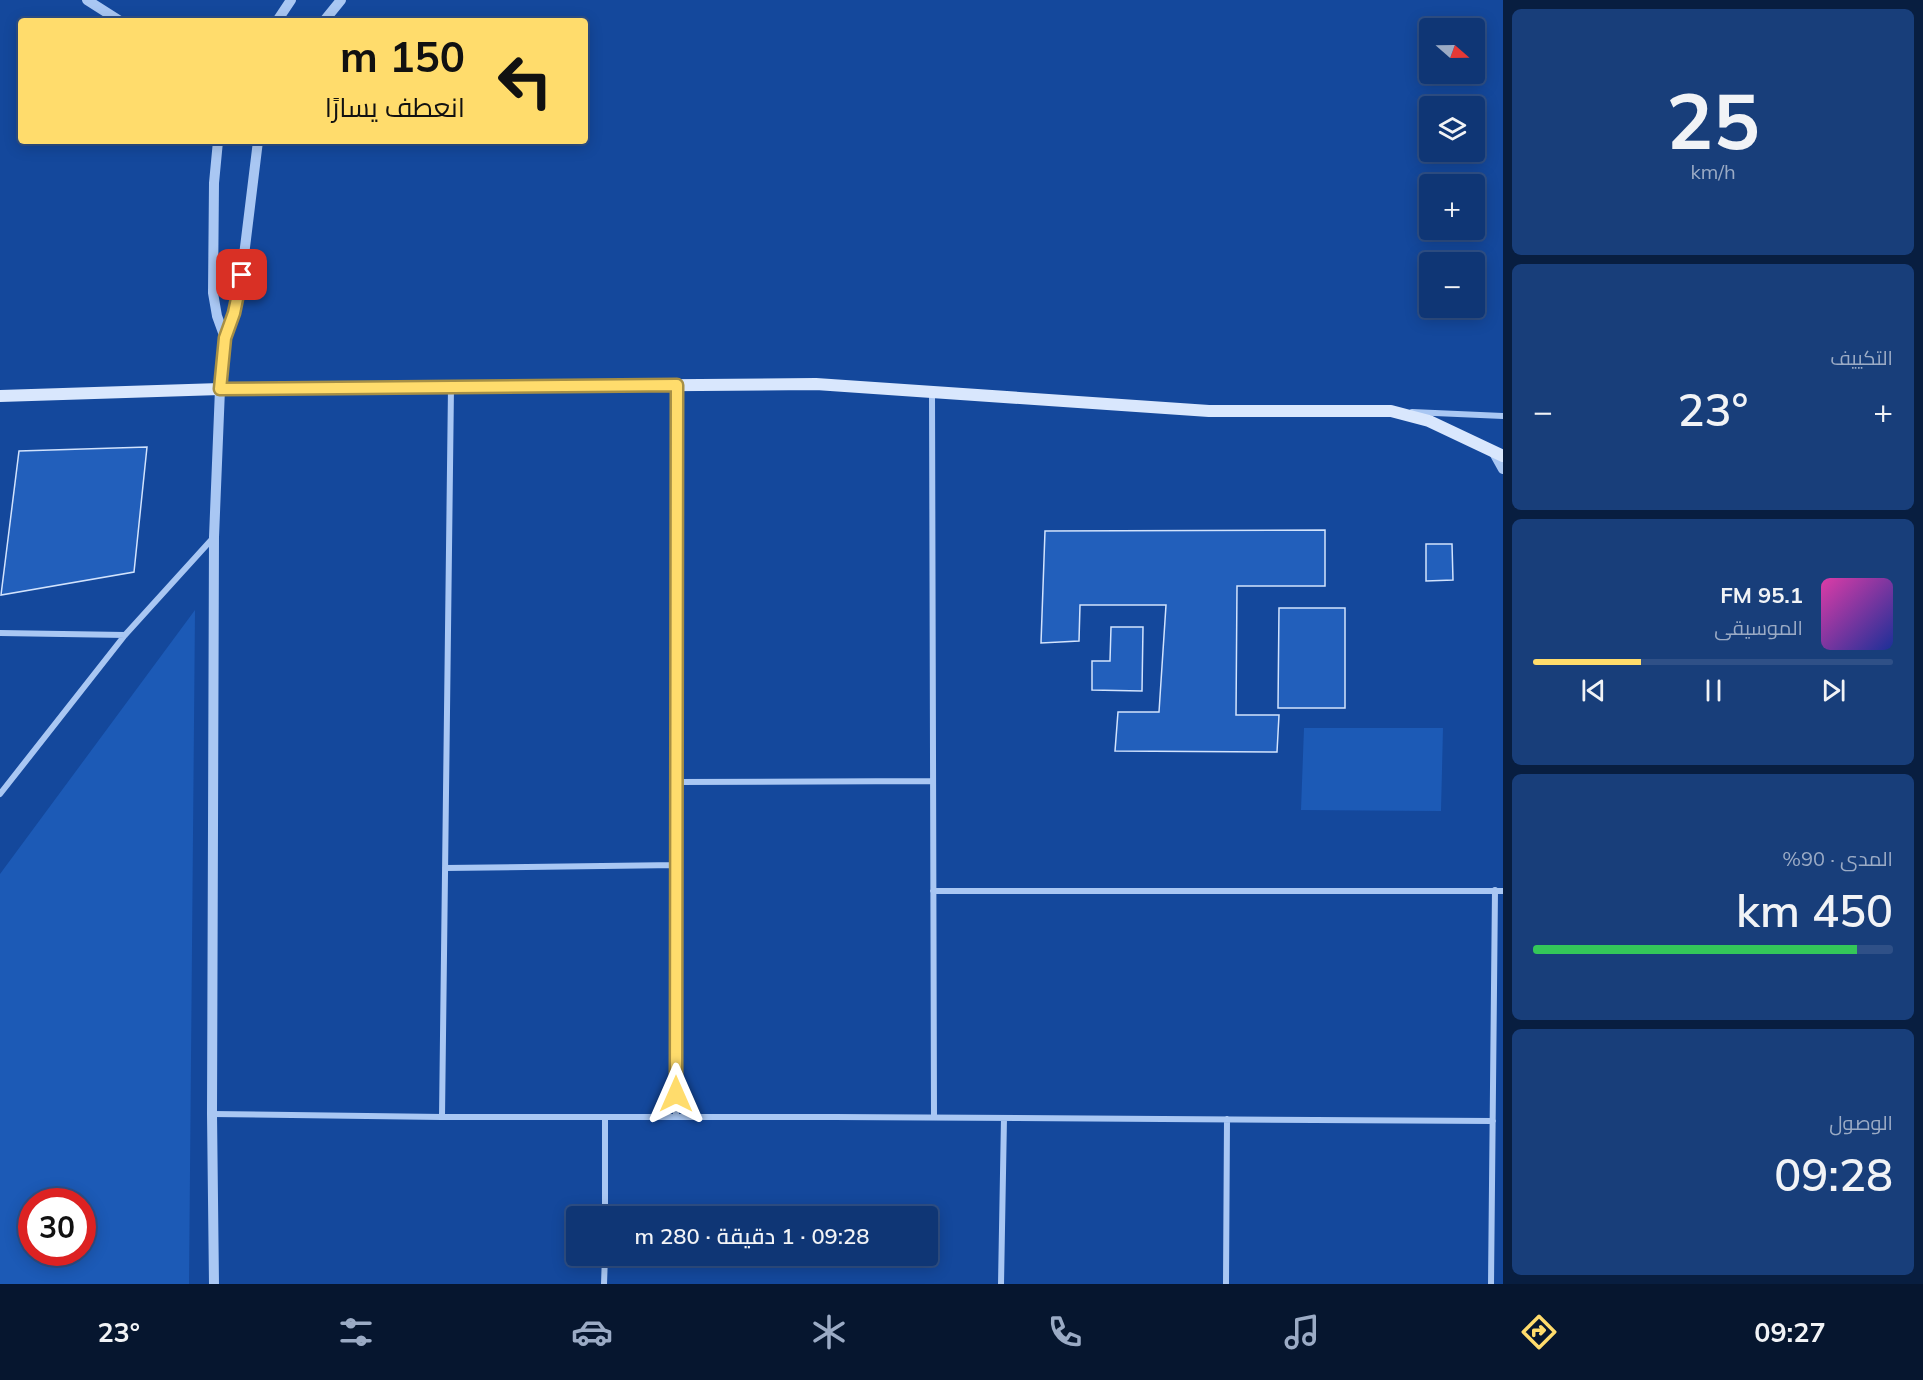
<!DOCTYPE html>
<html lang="ar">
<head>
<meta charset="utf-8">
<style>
	:root { --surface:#0f3675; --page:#183e7a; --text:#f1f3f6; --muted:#9babc5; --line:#2f5087; --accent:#ffdc6c }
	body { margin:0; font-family:Mulish,Cairo,sans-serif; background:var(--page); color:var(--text); direction:rtl; height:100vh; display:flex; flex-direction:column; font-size:22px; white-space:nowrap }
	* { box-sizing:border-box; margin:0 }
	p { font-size:20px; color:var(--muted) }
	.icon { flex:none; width:33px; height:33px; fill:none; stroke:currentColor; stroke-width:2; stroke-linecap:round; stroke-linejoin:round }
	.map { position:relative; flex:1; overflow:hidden; direction:ltr }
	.panel { display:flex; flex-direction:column; gap:9px; padding:9px; background:#081e40; width:420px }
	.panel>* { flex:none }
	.guide { position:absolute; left:18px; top:18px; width:570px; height:126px; border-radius:6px; box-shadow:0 3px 15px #0003,0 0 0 2px var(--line); direction:rtl; background:#ffdc6c; color:#111; overflow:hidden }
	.needle { width:39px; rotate:110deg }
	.fabs { position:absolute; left:1419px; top:18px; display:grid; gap:12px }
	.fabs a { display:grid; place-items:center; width:66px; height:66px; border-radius:6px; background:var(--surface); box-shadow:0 3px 15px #0003,0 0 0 2px var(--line); font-size:30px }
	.speed { position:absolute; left:18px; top:1188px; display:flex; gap:12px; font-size:30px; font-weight:700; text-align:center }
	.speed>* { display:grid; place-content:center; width:78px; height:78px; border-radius:50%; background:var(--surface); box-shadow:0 3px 15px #0003,0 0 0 2px var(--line); line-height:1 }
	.speed .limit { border:9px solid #d22; background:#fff; color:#111 }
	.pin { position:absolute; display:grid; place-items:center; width:51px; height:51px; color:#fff; margin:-26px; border-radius:12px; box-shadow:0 3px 9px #0006 }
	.me { position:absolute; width:66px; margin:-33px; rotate:0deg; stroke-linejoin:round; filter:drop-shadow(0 0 4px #0008) }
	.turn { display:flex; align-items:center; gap:21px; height:126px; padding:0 24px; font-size:27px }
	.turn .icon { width:78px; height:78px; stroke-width:2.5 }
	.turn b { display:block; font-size:42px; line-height:51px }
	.big { font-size:45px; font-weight:600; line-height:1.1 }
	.panel .card { flex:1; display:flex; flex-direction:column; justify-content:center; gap:9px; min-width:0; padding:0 21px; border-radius:9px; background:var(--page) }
	.panel .dial { align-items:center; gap:0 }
	.dial b { font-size:78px; line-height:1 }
	.song { display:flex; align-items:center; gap:18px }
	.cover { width:72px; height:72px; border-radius:9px; background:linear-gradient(135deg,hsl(320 70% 55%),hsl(230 70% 35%)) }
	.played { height:6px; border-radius:3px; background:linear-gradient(90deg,var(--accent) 30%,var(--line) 30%) }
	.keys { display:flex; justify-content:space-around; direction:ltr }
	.heat { display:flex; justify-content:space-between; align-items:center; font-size:33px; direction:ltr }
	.charge { height:9px; border-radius:4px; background:linear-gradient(90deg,#34c759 90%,var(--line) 0) }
	.trip { position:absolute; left:566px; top:1206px; width:372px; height:60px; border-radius:6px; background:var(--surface); box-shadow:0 3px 15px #0003,0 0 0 2px var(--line); font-weight:600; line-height:60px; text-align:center; direction:rtl }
	.tab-bar { display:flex; height:96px; justify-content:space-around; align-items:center; background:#06162f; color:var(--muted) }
	.tab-bar .icon { width:42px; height:42px }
	.tab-bar .active { color:var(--accent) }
	.tab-bar b { font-size:27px; color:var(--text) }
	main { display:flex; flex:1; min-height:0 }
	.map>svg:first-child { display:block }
	.green { fill:#1c5ab6; fill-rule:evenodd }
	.building { fill:#225fbb; stroke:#d2e3fd; stroke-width:1.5 }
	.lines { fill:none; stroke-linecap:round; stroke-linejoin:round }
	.minor { stroke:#a9c7f3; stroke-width:6 }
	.tertiary { stroke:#a9c7f3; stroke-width:10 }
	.secondary { stroke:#d9e7fd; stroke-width:12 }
	.route-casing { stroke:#a68f46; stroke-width:15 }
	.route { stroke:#ffdc6c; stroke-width:10 }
</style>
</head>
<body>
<main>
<section class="panel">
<div class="card dial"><b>25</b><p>km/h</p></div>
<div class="card"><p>التكييف</p>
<div class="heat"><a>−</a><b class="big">23°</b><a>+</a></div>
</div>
<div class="card">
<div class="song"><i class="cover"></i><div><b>95.1 FM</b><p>الموسيقى</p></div></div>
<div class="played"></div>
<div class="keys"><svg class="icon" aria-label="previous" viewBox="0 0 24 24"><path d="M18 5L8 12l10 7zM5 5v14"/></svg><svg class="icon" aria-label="pause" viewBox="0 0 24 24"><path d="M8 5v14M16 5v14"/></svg><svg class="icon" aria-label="next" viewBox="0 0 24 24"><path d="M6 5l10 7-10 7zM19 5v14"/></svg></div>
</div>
<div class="card"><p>المدى · 90%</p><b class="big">450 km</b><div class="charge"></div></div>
<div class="card"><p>الوصول</p><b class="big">09:28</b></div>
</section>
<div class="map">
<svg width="1503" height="1284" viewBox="0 0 1503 1284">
	<rect width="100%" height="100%" fill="#14489c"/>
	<path class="green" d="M195,610L189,1284H0V874ZM32,1202H82V1252H32Z
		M1304,728H1443L1441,811L1301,810Z"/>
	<path class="building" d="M147,447L134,572L1,595L19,451Z
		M1325,530V586H1237L1236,715H1279L1277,752L1115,751L1118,712H1159L1166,605H1080L1079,641L1041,643L1045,531Z
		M1426,544H1452L1453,580L1426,581Z
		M1279,608H1345V708H1278Z
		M1111,627H1143L1142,691L1092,690V661H1110Z"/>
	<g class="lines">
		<path class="minor" d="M932,392L934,1117
			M1412,412L1503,416
			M0,633L125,635
			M677,782L933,781
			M0,794L125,635L213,538
			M445,868L677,865
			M933,891H1503
			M212,1114L442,1117H834L1493,1121
			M442,1117L451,387
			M676,1117L677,385
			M605,1216V1117
			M604,1284L605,1256
			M1001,1284L1004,1118
			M1226,1284L1227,1119
			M1491,1284L1495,890"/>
		<path class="tertiary" d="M87,0L120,21
			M277,21L291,0
			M324,21L341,0
			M218,141L214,183L213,293L217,316L225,338
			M1493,451L1503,469
			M214,1284L212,1114L214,537L220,389L225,338L234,313L240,288L258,141"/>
		<path class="secondary" d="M0,396L220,389L816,384L1209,411H1391L1429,421L1503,456"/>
	</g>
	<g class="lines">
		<defs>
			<path id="route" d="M242,275L234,313L225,338L220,389L677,385L676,1094"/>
		</defs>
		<use href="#route" class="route-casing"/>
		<use href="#route" class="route"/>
	</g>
</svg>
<div class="fabs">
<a><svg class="needle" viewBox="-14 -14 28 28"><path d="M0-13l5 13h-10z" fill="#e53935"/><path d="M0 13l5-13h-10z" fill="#9babc5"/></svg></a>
<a><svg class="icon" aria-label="layers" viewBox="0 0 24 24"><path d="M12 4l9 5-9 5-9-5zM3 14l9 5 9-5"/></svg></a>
<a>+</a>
<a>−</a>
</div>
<div class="speed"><div class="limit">30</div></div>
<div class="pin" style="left:242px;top:275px;background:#d93025"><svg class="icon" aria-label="arrive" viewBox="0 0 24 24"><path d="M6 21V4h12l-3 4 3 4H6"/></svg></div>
<svg class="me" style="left:676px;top:1094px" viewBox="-20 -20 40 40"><path d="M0-17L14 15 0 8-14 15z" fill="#ffdc6c" stroke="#fff" stroke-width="4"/></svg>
<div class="trip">09:28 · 1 دقيقة · 280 m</div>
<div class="guide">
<div class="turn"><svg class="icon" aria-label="left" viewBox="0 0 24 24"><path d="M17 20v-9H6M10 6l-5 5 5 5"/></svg><div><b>150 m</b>انعطف يسارًا</div></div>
</div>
</div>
</main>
<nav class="tab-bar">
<b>09:27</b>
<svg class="icon active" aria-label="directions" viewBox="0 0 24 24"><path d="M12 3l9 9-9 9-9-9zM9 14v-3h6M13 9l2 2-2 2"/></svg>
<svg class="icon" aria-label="music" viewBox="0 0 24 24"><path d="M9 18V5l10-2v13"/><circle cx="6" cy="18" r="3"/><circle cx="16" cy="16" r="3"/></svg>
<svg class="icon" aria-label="phone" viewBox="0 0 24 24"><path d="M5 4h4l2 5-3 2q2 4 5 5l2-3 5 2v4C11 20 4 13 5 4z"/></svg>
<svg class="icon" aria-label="climate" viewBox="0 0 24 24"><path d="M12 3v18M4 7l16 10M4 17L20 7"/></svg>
<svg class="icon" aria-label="car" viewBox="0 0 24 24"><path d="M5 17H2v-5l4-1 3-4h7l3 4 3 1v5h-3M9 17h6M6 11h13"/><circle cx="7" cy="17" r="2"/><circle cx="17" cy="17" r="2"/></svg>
<svg class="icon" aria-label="filters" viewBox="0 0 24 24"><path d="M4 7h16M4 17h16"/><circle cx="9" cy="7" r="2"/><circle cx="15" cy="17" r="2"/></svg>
<b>23°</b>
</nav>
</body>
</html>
